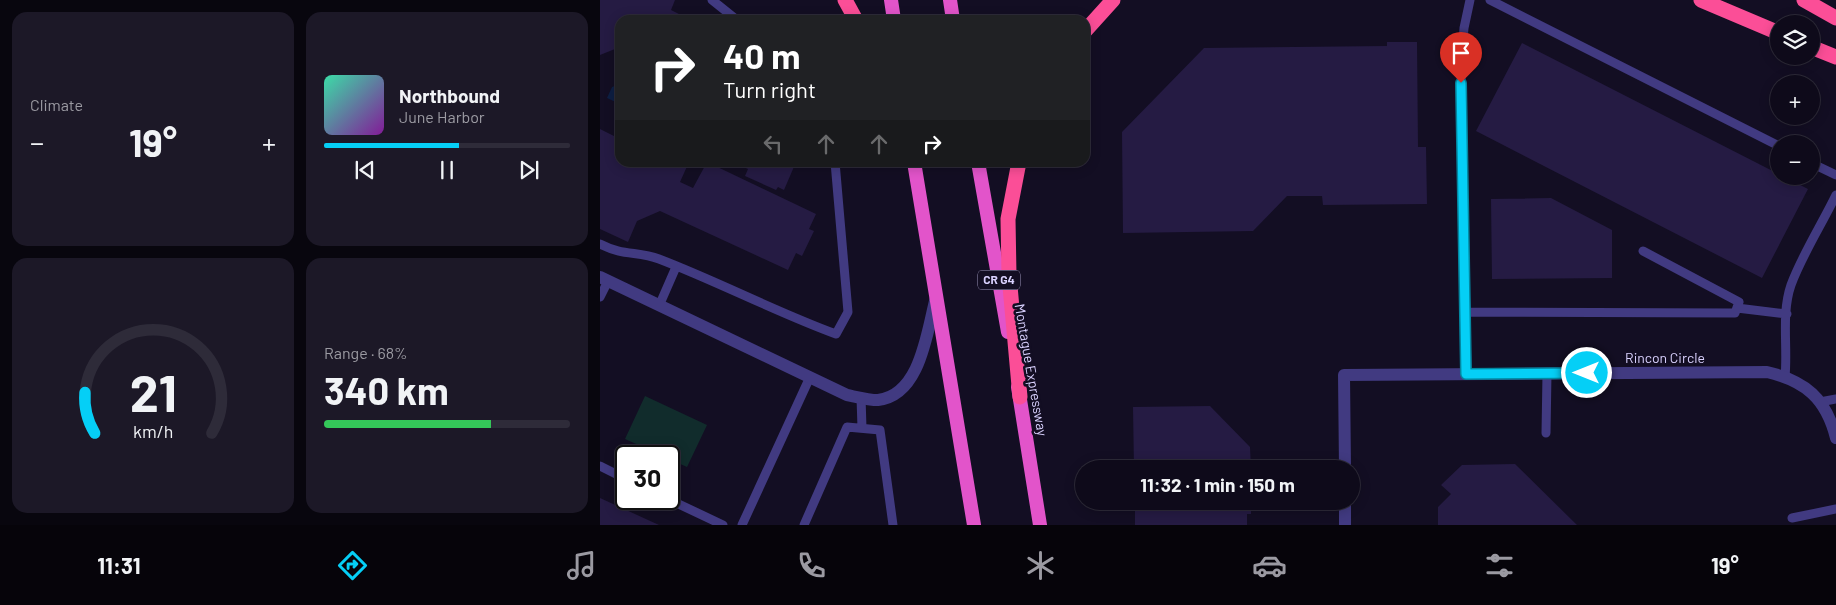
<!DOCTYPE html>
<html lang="en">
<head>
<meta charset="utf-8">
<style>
	:root { --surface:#0e0a1a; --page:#1c1827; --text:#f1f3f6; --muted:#9b9aa2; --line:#2e2b39; --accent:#05cff6 }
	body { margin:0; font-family:Barlow,sans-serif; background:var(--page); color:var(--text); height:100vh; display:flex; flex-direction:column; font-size:19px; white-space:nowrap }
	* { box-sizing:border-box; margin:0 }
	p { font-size:16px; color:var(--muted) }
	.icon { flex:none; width:28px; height:28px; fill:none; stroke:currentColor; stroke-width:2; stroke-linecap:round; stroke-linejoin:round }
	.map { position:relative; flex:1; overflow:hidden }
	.drawer { display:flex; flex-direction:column; gap:12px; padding:12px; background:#08060e; width:600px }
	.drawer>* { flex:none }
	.banner { position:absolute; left:15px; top:15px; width:475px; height:152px; border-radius:15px; box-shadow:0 2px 12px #0003,0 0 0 1px var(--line); background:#202124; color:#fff; overflow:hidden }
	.buttons { position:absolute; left:1170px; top:15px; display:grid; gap:10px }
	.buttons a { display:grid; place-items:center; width:50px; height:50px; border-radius:50%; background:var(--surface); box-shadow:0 2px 12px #0003,0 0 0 1px var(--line); font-size:25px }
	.speed { position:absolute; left:15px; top:445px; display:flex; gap:10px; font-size:25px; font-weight:700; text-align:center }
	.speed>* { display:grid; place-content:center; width:65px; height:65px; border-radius:50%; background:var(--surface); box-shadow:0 2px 12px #0003,0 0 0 1px var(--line); line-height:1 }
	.speed .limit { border:2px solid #111; border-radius:8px; background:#fff; color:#111 }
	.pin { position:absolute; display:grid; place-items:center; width:42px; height:42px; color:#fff; margin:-51px -21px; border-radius:50% 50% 50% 0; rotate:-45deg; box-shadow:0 0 5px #0007 }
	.pin .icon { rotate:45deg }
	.me { position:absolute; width:55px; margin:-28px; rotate:270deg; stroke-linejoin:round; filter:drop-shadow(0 0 4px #0008) }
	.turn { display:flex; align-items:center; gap:18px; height:105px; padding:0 25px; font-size:22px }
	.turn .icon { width:65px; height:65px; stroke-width:2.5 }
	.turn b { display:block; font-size:35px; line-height:42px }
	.lanes { display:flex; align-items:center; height:48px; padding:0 25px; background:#0003; justify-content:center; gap:25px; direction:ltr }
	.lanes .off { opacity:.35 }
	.big { font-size:38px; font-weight:700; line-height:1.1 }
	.drawer .widget { flex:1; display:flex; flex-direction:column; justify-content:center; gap:8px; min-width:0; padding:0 18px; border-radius:15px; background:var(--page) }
	.drawer .dial { align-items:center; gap:0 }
	.dial svg { height:130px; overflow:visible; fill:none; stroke:var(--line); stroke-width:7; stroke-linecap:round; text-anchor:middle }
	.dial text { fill:var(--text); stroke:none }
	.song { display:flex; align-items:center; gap:15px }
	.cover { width:60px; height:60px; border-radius:8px; background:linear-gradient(135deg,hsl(160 70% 55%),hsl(290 70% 35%)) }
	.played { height:5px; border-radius:2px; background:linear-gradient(90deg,var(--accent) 55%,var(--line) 55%) }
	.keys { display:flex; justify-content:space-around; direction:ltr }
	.heat { display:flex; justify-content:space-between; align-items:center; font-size:28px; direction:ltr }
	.charge { height:8px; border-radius:4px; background:linear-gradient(90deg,#34c759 68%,var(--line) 0) }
	.drawer .tiles { flex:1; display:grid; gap:12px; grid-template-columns:repeat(2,1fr) }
	.trip { position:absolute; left:475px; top:460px; width:285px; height:50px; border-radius:25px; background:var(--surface); box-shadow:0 2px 12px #0003,0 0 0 1px var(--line); font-weight:700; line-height:50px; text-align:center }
	.menu { display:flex; height:80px; justify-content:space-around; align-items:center; background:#06040a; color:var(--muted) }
	.menu .icon { width:35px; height:35px }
	.menu .on { color:var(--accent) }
	.menu b { font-size:22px; color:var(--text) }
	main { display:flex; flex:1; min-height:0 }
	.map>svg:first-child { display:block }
	.green { fill:#112c2c }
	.water { fill:#0d1e43 }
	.building { fill:#251b43 }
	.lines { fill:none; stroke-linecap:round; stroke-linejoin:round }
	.service { stroke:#413a81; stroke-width:9 }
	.minor { stroke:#413a81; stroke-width:12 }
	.trunk { stroke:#e254ca; stroke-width:14 }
	.motorway { stroke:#fb4e97; stroke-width:15 }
	.route-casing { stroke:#0387a0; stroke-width:12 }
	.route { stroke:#05cff6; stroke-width:9 }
	.labels { text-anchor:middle; stroke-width:5; stroke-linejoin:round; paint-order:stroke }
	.shield { fill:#130e23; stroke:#9e96bc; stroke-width:1 }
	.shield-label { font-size:12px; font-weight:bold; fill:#d9d1fe }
	.street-label { font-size:14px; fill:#d9d1fe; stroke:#130e23 }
</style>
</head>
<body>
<main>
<section class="drawer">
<div class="tiles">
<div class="widget"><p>Climate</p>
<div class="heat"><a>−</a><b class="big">19°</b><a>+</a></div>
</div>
<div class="widget">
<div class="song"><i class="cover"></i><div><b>Northbound</b><p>June Harbor</p></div></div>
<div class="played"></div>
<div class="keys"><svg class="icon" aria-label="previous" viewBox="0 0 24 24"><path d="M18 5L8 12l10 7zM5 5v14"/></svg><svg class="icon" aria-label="pause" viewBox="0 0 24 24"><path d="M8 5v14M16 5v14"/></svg><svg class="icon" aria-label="next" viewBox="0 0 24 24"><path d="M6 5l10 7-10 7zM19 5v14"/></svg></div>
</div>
<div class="widget dial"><svg viewBox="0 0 100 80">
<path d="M14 69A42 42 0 1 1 86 69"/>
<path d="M14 69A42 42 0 0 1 8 44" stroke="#05cff6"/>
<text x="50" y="56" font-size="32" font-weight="700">21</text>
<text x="50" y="72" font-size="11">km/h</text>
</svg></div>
<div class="widget"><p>Range · 68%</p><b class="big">340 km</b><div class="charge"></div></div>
</div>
</section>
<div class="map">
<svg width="1236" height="525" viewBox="0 0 1236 525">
	<rect width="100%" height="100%" fill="#130e23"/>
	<path class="green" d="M45,396L107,425L87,467L69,459V456H63L25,439Z"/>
	<path class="water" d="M20,84V104L7,98L12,87Z"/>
	<path class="building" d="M0,0H75L71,10L81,15L78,20H20V47L0,55Z
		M787,42H817L818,147H826L827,204L723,205L722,196H687L653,231L523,233L522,132L604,48L787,46Z
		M922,43L1208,189L1162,278L876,131Z
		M0,129L20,139L18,150L20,151V162H89L80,182L93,188L107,162L216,214L209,229L214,231L202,256L196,253L188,270L60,211L37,221L28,242L0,229Z
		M133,162H196L184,190L178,187L176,190L145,176L148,169Z
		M951,198L1012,230V278L892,279L891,199Z
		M610,406L650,447L651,469H534L533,407Z
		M915,464L977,525H838V507L851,494L841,485L862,465Z
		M0,498L59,525H0Z
		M535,501H651V514H647V525H535Z"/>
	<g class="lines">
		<path class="service" d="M112,0L137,20
			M890,0L1179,146
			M1211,163L1236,175
			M0,244C23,256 38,251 59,259C119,282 176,312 236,334L248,312L235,162
			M0,297L8,281
			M59,306L76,267
			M1137,308L1187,314
			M865,312L1135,313L1139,302L1043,251
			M867,374L861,64L864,28L870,0
			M1185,377C1188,347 1181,314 1191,285C1202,255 1222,224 1236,195
			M261,397L262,428
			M1220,402L1236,399
			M946,433L947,374
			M0,466L26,479
			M68,499L123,525
			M1192,518L1236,509
			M142,525L210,377
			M204,525L247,427L280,430L293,525"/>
		<path class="minor" d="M0,277L247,395C257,397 269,400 278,400C321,395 327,331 336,297
			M745,469L744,375L1167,372C1205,381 1226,398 1236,438
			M745,501V525"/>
		<path class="trunk" d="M291,0L294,20
			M350,0L353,20
			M314,162L374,525
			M378,162L408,332
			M418,387L440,525"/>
		<path class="motorway" d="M245,0L256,20
			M1101,0L1179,33
			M1204,0L1236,18
			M485,31L513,0
			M1211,47L1236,57
			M419,162L408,219L409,275L420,397"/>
	</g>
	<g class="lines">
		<defs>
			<path id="route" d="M861,83L866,374L987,373"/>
		</defs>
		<use href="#route" class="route-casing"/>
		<use href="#route" class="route"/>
	</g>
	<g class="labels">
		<rect class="shield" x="378" y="270.5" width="42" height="19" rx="4"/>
		<g class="shield-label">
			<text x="399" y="284">CR G4</text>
		</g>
		<g class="street-label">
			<text x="1065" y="363">Rincon Circle</text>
			<text transform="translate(431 370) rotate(80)" y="5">Montague Expressway</text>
		</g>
	</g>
</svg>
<div class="buttons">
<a><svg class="icon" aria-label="layers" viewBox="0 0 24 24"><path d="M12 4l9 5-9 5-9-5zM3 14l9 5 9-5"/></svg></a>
<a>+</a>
<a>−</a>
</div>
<div class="speed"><div class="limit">30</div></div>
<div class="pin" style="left:861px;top:83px;background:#d93025"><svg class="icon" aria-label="arrive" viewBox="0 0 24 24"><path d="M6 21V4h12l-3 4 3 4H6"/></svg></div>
<svg class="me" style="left:987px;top:373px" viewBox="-20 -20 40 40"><circle r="17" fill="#05cff6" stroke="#fff" stroke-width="3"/><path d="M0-11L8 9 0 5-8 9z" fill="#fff"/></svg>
<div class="trip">11:32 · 1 min · 150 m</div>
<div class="banner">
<div class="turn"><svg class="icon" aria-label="right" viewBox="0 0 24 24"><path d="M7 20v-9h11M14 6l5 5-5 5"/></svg><div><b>40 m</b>Turn right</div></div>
<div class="lanes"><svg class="icon off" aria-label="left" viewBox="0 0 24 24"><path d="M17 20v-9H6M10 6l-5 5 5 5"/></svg><svg class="icon off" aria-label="ahead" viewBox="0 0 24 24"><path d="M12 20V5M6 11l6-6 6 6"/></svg><svg class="icon off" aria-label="ahead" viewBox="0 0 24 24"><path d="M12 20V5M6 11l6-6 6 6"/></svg><svg class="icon" aria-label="right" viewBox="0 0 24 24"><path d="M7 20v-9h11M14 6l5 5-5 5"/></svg></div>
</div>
</div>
</main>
<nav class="menu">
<b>11:31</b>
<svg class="icon on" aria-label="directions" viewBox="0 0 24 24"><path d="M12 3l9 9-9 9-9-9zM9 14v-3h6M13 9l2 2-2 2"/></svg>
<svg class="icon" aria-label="music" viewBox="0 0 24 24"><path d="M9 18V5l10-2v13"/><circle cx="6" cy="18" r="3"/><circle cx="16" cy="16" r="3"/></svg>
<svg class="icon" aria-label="phone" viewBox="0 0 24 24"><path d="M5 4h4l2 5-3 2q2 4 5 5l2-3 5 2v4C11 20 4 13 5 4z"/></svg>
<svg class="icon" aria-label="climate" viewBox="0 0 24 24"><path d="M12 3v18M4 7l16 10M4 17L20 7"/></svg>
<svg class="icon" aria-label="car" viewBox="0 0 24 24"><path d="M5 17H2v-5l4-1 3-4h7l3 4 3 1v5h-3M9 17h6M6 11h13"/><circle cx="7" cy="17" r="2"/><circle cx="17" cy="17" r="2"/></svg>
<svg class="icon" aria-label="filters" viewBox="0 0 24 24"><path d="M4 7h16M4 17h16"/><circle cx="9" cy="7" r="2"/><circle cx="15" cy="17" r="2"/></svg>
<b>19°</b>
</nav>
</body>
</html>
